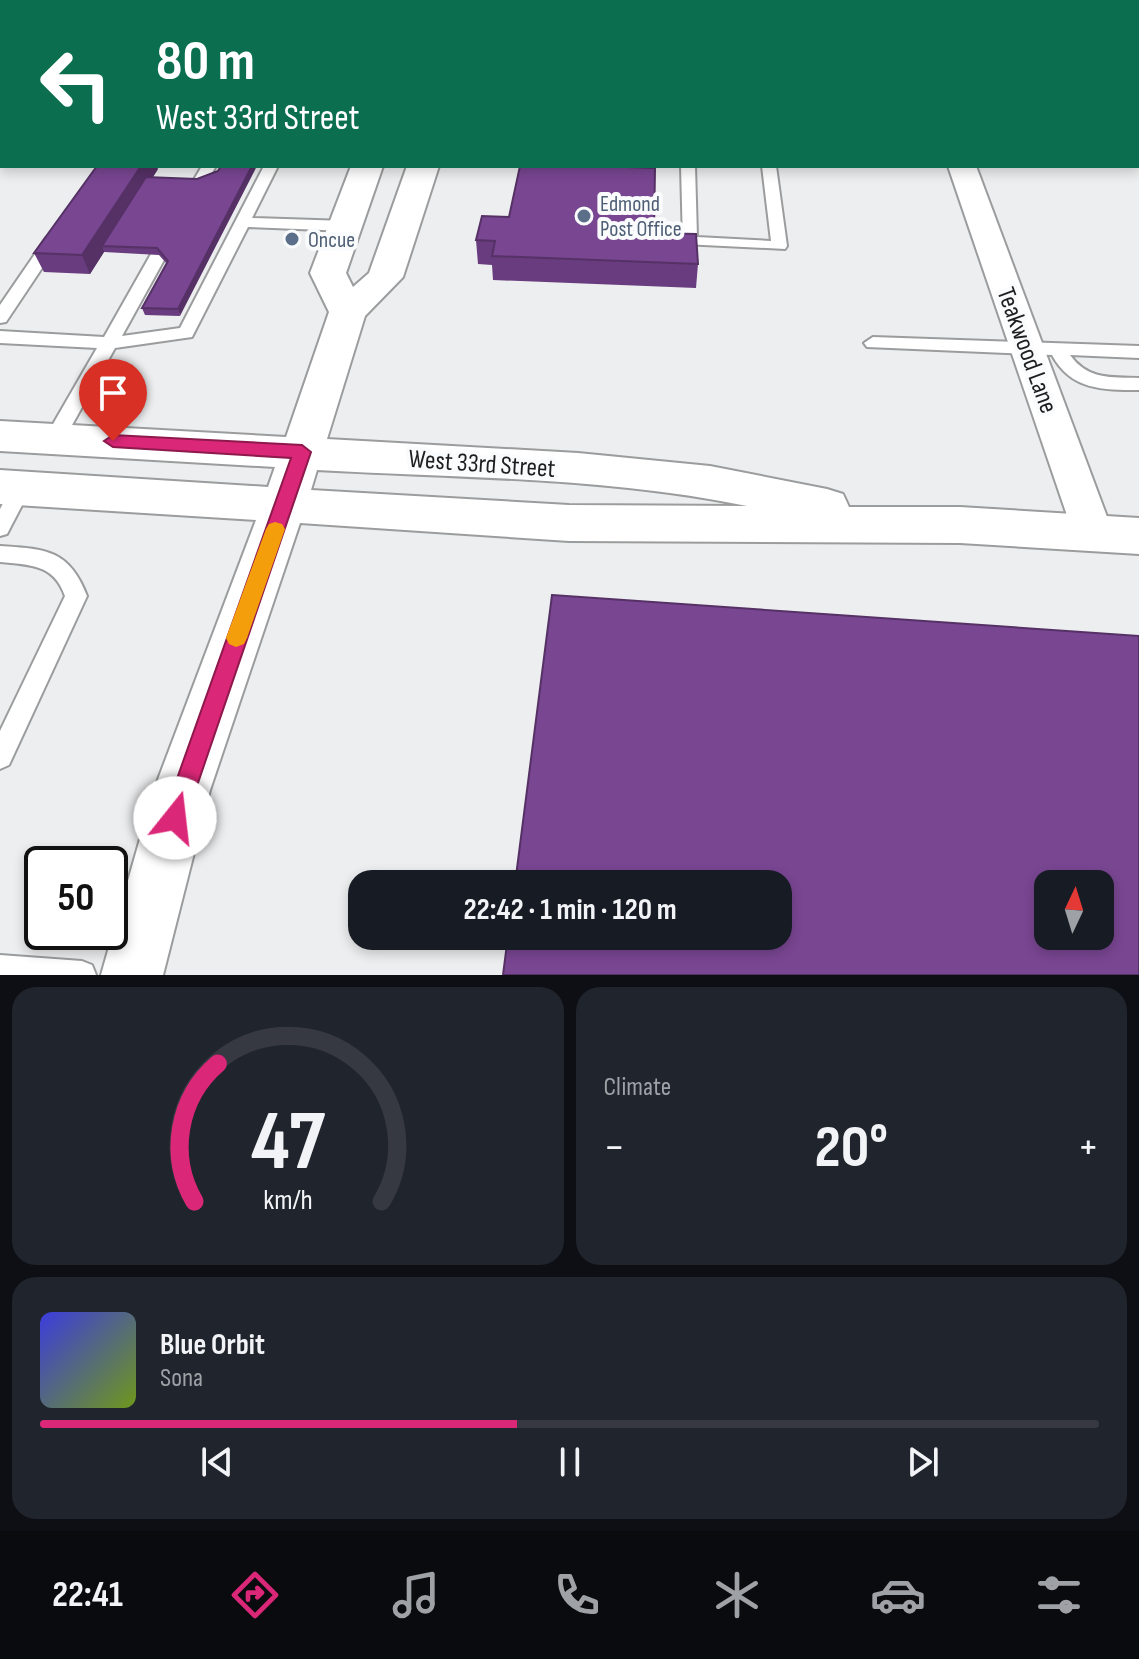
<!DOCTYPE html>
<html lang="en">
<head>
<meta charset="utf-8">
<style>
	:root { --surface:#171b24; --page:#20242c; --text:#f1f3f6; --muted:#9ea1a6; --line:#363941; --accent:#db2777 }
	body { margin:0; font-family:"Sofia Sans Condensed",sans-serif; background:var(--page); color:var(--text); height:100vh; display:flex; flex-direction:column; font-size:30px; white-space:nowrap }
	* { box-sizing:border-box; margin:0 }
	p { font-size:26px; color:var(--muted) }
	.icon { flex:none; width:44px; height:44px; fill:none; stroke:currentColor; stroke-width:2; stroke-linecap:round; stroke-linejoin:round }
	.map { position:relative; height:975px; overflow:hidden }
	.details { display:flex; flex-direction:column; gap:12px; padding:12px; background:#0d0f14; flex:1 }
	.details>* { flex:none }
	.hud { position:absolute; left:0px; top:0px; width:1140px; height:168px; box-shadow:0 4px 12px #0003; background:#0b6e4f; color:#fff; overflow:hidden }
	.needle { width:52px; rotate:4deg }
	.fabs { position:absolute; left:1034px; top:870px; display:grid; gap:16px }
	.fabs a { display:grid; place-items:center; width:80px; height:80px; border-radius:16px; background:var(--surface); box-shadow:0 4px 12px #0003; font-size:40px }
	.speed { position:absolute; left:24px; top:846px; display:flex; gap:16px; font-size:40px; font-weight:700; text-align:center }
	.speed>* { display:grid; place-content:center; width:104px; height:104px; border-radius:50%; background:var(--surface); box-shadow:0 4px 12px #0003; line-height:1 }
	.speed .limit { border:4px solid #111; border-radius:12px; background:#fff; color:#111 }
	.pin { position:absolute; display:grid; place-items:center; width:68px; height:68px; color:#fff; margin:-82px -34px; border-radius:50% 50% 50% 0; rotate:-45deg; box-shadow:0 0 8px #0007 }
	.pin .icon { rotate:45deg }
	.me { position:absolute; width:88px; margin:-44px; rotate:16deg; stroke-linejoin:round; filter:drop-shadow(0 0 6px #0008) }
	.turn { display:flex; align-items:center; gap:28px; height:168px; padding:0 24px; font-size:36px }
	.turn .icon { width:104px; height:104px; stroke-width:2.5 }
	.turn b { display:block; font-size:56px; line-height:68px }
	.big { font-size:60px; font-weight:700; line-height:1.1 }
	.details .tile { flex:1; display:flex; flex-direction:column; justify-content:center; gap:12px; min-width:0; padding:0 28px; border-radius:24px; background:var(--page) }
	.details .dial { align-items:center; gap:0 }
	.dial svg { height:208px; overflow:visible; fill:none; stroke:var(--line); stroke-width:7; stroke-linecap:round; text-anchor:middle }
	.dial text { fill:var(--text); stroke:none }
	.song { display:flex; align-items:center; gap:24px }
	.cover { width:96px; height:96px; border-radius:12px; background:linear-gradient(135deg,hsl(240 70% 55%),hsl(80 70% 35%)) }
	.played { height:8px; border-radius:4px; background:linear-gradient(90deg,var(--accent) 45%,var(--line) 45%) }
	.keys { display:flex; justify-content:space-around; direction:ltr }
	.heat { display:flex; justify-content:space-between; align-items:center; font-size:44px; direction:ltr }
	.details .tiles { flex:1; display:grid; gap:12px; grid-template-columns:1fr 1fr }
	.tile:last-child { grid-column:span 2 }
	.trip { position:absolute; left:348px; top:870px; width:444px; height:80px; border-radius:24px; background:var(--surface); box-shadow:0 4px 12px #0003; font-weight:700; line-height:80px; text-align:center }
	.menu { display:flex; height:128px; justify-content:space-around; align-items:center; background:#090b0e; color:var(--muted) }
	.menu .icon { width:56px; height:56px }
	.menu .on { color:var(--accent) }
	.menu b { font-size:36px; color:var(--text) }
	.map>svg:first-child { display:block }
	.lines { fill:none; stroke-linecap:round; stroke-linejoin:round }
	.lane-casing { stroke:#9b9c9d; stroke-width:4 }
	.street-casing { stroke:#9b9c9d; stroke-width:4 }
	.secondary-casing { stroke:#9b9c9d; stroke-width:4 }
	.lane { fill:#fff; fill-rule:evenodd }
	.street { fill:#fff; fill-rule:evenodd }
	.secondary { fill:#fff; fill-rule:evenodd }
	.wall { fill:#683c7e }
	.shaded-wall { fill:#553166 }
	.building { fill:#794692; stroke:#553166; stroke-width:2; fill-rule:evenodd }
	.route { fill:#db2777; stroke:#8e194d; stroke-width:2 }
	.slow { fill:#f59e0b }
	.service-dot { fill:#5c6f8a; stroke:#fafbfc; stroke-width:3 }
	.labels { text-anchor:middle; stroke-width:8; stroke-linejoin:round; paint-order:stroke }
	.far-service-label { font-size:22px; fill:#4e5e75; stroke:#fafbfc; text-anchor:start }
	.street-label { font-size:26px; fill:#1e1e1e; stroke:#fafbfc }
</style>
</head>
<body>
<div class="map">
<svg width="1139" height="975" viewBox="0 0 1139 975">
	<rect width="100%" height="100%" fill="#edeeef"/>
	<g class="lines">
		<defs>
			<path id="lane" d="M1115,0H1139V4L1138,2Z
				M1138,157H1139V166H1138Z
				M202,166H216L194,203H184L182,200Z
				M264,166H278L252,218L347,221L355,226L347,231L248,227L192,337L115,348L62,443H48L45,438L97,348L0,343V331L104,337L164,231L172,226L180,231L122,336L180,328Z
				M681,166H695L697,237L771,241L762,166H776L787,246L785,249L683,244Z
				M52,236L60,241L6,322L0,323V305L46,238Z
				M873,337L1139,346V358L1070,355C1088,380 1111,377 1139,378V390C1102,390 1071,390 1052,355L867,347L864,343Z
				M21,480L28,483L31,488L7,534L0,536V509L14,483Z
				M0,546C45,549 69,549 87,596L9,765L0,769V731L65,596C54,564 30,565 0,562Z
				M0,955L82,961L92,965L96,975H0Z"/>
			<path id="street" d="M948,166H976L1113,533L1107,544L1093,549L1079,544L1073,533Z"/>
			<path id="secondary" d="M417,0H443L416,2Z
				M465,0H491L464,2Z
				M351,166H383L346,273L353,287L369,273L407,166H439L403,277L365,316L327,439L578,453L710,466L827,489L843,494L849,507H960L1139,518V554L960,543L569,541L300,523L210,790L163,975H101L154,790L256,520L0,504V470L268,487L275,467L0,451V421L286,437L329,312L310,273ZM317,470C459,478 607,477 747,506L569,505L311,490Z"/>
		</defs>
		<use href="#lane" class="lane-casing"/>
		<use href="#street" class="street-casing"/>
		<use href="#secondary" class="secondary-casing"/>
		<use href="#lane" class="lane"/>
		<use href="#street" class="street"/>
		<use href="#secondary" class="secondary"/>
	</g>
	<path class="wall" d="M534,0H664V2H534Z
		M675,0H806V2H675Z
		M812,0H1004L1005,2H812Z
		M1138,29H1139V126L1138,125Z
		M158,169L153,177L180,316L145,315L142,308L167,264L159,255L104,252L90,274L44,272L34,253Z
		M654,233L698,264L696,288L493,280L492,265L478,264L476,240Z"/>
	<path class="shaded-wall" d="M141,166H157L158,169L108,246H102L104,252L90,274L82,255Z
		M252,166H257L180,316L178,309Z"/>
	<path class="building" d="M676,0H806V2H735Z
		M819,0H1004L1005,2H862Z
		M1138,29H1139V91H1138Z
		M97,166H141L82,255L34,253Z
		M221,166H252L178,309L142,308L168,261L157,248L102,246L146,177L197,179L218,171Z
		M520,166H597L655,168L654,233L696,234L698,264L492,256L495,241L476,240L482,216L509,217Z
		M552,595L1139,636V975H503L508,936H778V884H515ZM1048,884H1100V936H1048Z"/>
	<path class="route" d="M113,435L302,445L311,452L186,818L183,826L175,829L166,826L163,818L291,458L113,447L104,441Z"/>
	<path class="slow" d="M275,522L282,524L285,529L247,638L244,644L236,647L229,644L226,638L266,529L269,524Z"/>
	<g class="service-dot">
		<circle cx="584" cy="216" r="8"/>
		<circle cx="292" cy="239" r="8"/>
	</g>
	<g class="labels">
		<g class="far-service-label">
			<text x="600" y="211">Edmond<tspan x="600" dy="25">Post Office</tspan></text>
			<text x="308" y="247">Oncue</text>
		</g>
		<g class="street-label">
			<text transform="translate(1028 350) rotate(70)" y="9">Teakwood Lane</text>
			<text transform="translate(482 463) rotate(4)" y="9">West 33rd Street</text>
		</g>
	</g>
</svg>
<div class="fabs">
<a><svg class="needle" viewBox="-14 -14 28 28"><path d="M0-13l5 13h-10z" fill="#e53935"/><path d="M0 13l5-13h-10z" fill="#9ea1a6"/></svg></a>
</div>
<div class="speed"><div class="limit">50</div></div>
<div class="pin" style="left:113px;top:441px;background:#d93025"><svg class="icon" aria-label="arrive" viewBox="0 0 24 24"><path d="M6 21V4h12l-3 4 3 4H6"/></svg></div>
<svg class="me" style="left:175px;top:818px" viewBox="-20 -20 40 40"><circle r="19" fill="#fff"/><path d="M0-13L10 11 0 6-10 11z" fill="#db2777"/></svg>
<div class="trip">22:42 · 1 min · 120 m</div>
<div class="hud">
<div class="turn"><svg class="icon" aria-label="left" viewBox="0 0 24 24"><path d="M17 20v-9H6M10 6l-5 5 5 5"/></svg><div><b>80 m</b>West 33rd Street</div></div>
</div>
</div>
<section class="details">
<div class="tiles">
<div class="tile dial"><svg viewBox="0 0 100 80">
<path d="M14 69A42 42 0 1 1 86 69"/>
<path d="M14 69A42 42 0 0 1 23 16" stroke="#db2777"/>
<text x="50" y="56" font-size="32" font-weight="700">47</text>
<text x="50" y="72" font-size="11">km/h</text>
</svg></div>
<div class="tile"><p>Climate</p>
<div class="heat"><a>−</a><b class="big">20°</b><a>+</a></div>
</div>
<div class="tile">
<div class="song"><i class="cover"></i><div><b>Blue Orbit</b><p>Sona</p></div></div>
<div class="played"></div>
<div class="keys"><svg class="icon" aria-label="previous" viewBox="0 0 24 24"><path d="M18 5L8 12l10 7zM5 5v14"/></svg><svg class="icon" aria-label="pause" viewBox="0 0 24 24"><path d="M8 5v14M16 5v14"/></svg><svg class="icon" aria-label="next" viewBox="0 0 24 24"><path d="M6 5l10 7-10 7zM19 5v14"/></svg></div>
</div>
</div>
</section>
<nav class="menu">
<b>22:41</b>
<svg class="icon on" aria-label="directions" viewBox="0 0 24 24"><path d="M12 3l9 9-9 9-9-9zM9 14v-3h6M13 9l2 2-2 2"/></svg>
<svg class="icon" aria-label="music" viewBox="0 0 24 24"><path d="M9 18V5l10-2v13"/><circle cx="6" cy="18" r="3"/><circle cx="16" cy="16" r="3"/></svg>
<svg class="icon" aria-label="phone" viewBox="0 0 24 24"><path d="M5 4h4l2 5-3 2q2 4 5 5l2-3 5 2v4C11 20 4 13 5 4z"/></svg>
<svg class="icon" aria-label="climate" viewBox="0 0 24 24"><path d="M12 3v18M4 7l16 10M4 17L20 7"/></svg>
<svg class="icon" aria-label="car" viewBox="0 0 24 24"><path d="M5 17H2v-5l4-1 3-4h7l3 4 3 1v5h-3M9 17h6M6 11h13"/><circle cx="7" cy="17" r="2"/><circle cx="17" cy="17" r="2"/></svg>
<svg class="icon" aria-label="filters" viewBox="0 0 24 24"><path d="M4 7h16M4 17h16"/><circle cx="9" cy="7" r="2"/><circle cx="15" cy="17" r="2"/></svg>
</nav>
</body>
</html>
